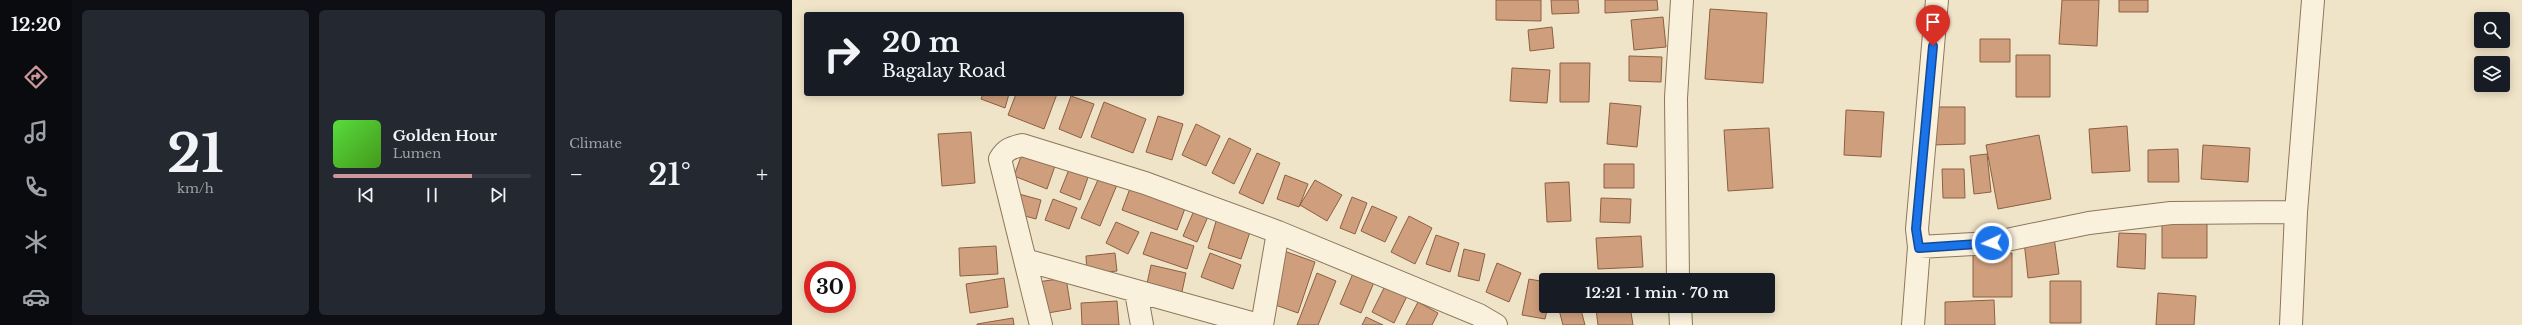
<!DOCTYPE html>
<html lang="en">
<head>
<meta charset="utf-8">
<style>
	:root { --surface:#171b24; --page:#242831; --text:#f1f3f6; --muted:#9ea1a6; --line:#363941; --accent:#cc999b }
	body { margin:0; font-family:"Libre Baskerville",serif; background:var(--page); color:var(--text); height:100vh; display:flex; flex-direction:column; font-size:15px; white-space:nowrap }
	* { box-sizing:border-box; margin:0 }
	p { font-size:13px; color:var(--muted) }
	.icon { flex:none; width:22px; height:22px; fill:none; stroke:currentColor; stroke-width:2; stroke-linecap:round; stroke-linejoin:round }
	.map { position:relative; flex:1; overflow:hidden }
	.sheet { display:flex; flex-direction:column; gap:10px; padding:10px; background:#0d0f14; width:720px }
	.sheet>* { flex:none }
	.banner { position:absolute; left:12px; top:12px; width:380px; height:84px; border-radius:4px; box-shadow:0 2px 10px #0003; background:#171b24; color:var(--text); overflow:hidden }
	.tools { position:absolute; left:1682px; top:12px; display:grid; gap:8px }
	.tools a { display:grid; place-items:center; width:36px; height:36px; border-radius:4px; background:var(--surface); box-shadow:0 2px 10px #0003; font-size:20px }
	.speed { position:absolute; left:12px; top:261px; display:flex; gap:8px; font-size:20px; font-weight:700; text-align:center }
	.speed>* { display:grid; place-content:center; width:52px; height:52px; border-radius:50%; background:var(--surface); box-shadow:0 2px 10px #0003; line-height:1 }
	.speed .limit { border:6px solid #d22; background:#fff; color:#111 }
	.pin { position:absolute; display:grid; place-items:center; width:34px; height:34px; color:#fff; margin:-41px -17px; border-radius:50% 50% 50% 0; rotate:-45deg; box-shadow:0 0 4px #0007 }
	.pin .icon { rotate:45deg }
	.me { position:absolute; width:44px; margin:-22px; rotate:267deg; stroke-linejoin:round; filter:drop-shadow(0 0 3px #0008) }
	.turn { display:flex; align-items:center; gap:14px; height:84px; padding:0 12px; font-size:18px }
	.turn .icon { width:52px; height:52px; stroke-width:2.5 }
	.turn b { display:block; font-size:28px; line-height:34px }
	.big { font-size:30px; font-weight:600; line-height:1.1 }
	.sheet .card { flex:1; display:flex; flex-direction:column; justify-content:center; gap:6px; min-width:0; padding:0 14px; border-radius:6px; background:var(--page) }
	.sheet .dial { align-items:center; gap:0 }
	.dial b { font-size:52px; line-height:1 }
	.song { display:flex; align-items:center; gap:12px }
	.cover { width:48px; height:48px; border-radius:6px; background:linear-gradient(135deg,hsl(110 70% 55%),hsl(100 70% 35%)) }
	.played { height:4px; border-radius:2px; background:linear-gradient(90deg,var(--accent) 70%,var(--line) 70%) }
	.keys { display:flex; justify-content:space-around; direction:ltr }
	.heat { display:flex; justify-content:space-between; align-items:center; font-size:22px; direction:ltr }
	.sheet .tiles { flex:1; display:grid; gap:10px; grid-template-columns:repeat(3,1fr) }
	.trip { position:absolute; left:747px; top:273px; width:236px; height:40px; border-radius:4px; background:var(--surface); box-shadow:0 2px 10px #0003; font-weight:600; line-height:40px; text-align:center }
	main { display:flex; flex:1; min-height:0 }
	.tab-bar { display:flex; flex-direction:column; width:72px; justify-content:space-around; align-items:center; background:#090b0e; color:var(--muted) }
	.tab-bar .icon { width:28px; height:28px }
	.tab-bar .active { color:var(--accent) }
	.tab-bar b { font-size:18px; color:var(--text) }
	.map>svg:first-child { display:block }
	.building { fill:#cf9f7d; stroke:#8d5f41 }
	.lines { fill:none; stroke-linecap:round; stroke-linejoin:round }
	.minor-casing { stroke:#8d765c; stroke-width:24 }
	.minor { stroke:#faf1dc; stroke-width:22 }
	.route-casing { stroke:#114b97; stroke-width:10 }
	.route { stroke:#1a73e8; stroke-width:7 }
</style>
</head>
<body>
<main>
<nav class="tab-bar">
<b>12:20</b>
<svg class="icon active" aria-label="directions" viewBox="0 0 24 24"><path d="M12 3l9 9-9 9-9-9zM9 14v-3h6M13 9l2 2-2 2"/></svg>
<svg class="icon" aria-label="music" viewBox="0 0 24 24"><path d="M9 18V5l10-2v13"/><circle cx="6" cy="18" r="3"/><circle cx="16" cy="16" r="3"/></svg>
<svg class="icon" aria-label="phone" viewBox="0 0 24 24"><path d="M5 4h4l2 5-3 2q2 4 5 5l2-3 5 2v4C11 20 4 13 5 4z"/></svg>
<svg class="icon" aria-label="climate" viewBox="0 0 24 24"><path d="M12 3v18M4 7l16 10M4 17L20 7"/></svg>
<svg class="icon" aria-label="car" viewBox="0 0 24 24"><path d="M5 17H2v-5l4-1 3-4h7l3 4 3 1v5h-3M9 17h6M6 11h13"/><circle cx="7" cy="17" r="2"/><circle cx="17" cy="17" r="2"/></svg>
</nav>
<section class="sheet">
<div class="tiles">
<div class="card dial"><b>21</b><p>km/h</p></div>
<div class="card">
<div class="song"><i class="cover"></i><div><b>Golden Hour</b><p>Lumen</p></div></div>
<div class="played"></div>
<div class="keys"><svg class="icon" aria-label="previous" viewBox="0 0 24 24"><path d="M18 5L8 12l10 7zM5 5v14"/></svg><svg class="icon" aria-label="pause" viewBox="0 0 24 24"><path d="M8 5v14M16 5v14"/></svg><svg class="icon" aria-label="next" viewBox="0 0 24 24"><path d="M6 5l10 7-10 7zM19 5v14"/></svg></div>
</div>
<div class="card"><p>Climate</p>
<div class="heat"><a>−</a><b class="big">21°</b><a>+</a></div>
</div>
</div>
</section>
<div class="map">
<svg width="1730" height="325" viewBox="0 0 1730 325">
	<rect width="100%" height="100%" fill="#f0e4c8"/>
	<path class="building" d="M704,0H749V21L704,20Z
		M759,0H786L787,13L760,14Z
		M813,0H865L866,10L813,13Z
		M1270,0H1307L1305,46L1267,44Z
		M1327,0H1356V12H1327Z
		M918,9L975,13L971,83L913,79Z
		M871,17L874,47L842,50L839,20Z
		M760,27L762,48L738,51L736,30Z
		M1188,39H1218V62H1188Z
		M1224,55H1258V97H1224Z
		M837,56L870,57L869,82L837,81Z
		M768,63H798L797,102H768Z
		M720,68L758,70L755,103L718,101Z
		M191,94H217L213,108L189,99Z
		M224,94H265L252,129L216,115Z
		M279,96L302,104L289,138L267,129Z
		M312,102L354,119L341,153L299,137Z
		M818,103L849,106L845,147L815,144Z
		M1139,107H1173V144L1139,145Z
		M1054,110L1092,112L1089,157L1052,155Z
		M366,116L391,124L380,160L354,152Z
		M404,124L428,136L414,166L390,155Z
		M1335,126L1338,171L1300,173L1297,129Z
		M977,128L981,188L936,191L932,130Z
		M179,132L183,183L150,186L146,134Z
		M1247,135L1259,199L1206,209L1194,145Z
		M437,138L459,149L442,184L420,173Z
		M1411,145L1458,148L1456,182L1409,179Z
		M1386,149L1387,182H1356V150Z
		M231,151L264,163L255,189L222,176Z
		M465,153L488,163L471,204L447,193Z
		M1195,154L1199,192L1182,194L1178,156Z
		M280,162L299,169L288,200L268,192Z
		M812,164H842V188H812Z
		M1150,169H1172L1173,198H1151Z
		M309,173L327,180L308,226L289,218Z
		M493,175L516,184L507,207L485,199Z
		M523,180L550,195L535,221L508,205Z
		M777,182L779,221L755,222L753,183Z
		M340,183L395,203L385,230L330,210Z
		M227,194L249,200L244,219L222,213Z
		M560,197L575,203L563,234L548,228Z
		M809,198L839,199L838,223L808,222Z
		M261,199L285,208L277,229L253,220Z
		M404,206L418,212L405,242L391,236Z
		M580,206L605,217L593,242L569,231Z
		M426,215L460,226L449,259L416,248Z
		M617,216L640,228L623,264L599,252Z
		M1415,217V258H1370V218Z
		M324,222L347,232L336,254L314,243Z
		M359,232L402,246L395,269L351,254Z
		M1327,233L1354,234L1353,269L1325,267Z
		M644,235L667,243L658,272L634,264Z
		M849,236L851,267L806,269L804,238Z
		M1262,237L1267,274L1236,278L1232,241Z
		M204,246L206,274L168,276L167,248Z
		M672,249L693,254L687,281L666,276Z
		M492,251L523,262L506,313L475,302Z
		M323,253L325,271L295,274L294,256Z
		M418,253L449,265L441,289L409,277Z
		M1181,253H1220V297H1181Z
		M705,263L729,273L717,302L694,292Z
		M359,265L394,273L388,301L353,293Z
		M562,271L583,280L569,313L548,304Z
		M525,273L544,281L526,325H505Z
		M212,278L216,307L178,313L174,284Z
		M274,278L279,309L250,314L245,282Z
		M737,279L754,282V306H756L753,319L730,315Z
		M596,280L618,290L602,323L580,312Z
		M1258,281H1289V323H1258Z
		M1366,293L1404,296L1402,325H1364Z
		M1202,300L1203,325H1153V302Z
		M325,301L327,325H290L289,303Z
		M626,302L646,313L640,325H614Z
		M766,306H788L793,325H771Z
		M823,306H838L841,325H806L804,309Z
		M574,317L591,325H570Z
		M221,318L222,325H185V324Z"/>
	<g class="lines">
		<defs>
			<path id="minor" d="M1127,247L1200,243L1297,223L1379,213L1504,212
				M233,260L467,325
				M886,280L884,98L890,0
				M344,292L350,325
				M888,306L889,325
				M249,325L208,159C214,149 219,148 230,145L353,183L486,232L687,315L704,325
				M470,325L486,232
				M1121,325L1127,247L1125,229L1145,0
				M1499,325L1504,212L1521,0"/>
		</defs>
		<use href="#minor" class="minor-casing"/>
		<use href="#minor" class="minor"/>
	</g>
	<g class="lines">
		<defs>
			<path id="route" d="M1141,46L1124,229L1127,248L1200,243"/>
		</defs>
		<use href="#route" class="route-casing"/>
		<use href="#route" class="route"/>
	</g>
</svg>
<div class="tools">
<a><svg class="icon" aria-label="search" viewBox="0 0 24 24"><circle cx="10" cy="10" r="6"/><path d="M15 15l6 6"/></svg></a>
<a><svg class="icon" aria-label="layers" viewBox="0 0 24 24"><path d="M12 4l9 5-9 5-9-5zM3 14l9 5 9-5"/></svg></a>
</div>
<div class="speed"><div class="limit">30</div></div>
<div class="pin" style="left:1141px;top:46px;background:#d93025"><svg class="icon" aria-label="arrive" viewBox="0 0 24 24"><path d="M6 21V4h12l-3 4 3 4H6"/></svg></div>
<svg class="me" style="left:1200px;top:243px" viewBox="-20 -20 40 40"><circle r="17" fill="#1a73e8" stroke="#fff" stroke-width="3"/><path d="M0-11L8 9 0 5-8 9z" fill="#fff"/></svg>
<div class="trip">12:21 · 1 min · 70 m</div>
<div class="banner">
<div class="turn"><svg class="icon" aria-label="right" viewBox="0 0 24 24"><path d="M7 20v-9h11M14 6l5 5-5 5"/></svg><div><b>20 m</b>Bagalay Road</div></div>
</div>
</div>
</main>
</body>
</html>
